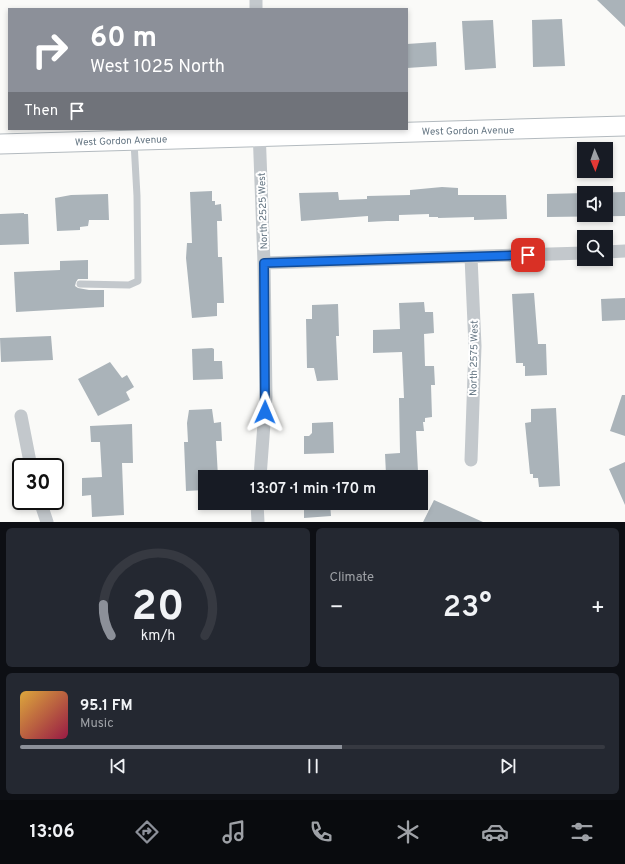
<!DOCTYPE html>
<html lang="en">
<head>
<meta charset="utf-8">
<style>
	:root { --surface:#171b24; --page:#242831; --text:#f1f3f6; --muted:#9ea1a6; --line:#363941; --accent:#8c9099 }
	body { margin:0; font-family:Overpass,sans-serif; background:var(--page); color:var(--text); height:100vh; display:flex; flex-direction:column; font-size:15px; white-space:nowrap }
	* { box-sizing:border-box; margin:0 }
	p { font-size:13px; color:var(--muted) }
	.icon { flex:none; width:22px; height:22px; fill:none; stroke:currentColor; stroke-width:2; stroke-linecap:round; stroke-linejoin:round }
	.map { position:relative; height:522px; overflow:hidden }
	.side { display:flex; flex-direction:column; gap:6px; padding:6px; background:#0d0f14; flex:1 }
	.side>* { flex:none }
	.hud { position:absolute; left:8px; top:8px; width:400px; height:122px; border-radius:0px; box-shadow:0 2px 6px #0003; background:#8c9099; color:#fff; overflow:hidden }
	.needle { width:26px; rotate:178deg }
	.controls { position:absolute; left:577px; top:142px; display:grid; gap:8px }
	.controls a { display:grid; place-items:center; width:36px; height:36px; border-radius:0px; background:var(--surface); box-shadow:0 2px 6px #0003; font-size:20px }
	.speed { position:absolute; left:12px; top:458px; display:flex; gap:8px; font-size:20px; font-weight:700; text-align:center }
	.speed>* { display:grid; place-content:center; width:52px; height:52px; border-radius:50%; background:var(--surface); box-shadow:0 2px 6px #0003; line-height:1 }
	.speed .limit { border:2px solid #111; border-radius:6px; background:#fff; color:#111 }
	.pin { position:absolute; display:grid; place-items:center; width:34px; height:34px; color:#fff; margin:-17px; border-radius:8px; box-shadow:0 2px 6px #0006 }
	.me { position:absolute; width:44px; margin:-22px; rotate:1deg; stroke-linejoin:round; filter:drop-shadow(0 0 3px #0008) }
	.turn { display:flex; align-items:center; gap:14px; height:84px; padding:0 16px; font-size:18px }
	.turn .icon { width:52px; height:52px; stroke-width:2.5 }
	.turn b { display:block; font-size:28px; line-height:34px }
	.then { display:flex; align-items:center; height:38px; padding:0 16px; background:#0003; gap:8px; font-size:15px }
	.big { font-size:30px; font-weight:600; line-height:1.1 }
	.side .card { flex:1; display:flex; flex-direction:column; justify-content:center; gap:6px; min-width:0; padding:0 14px; border-radius:6px; background:var(--page) }
	.side .dial { align-items:center; gap:0 }
	.dial svg { height:104px; overflow:visible; fill:none; stroke:var(--line); stroke-width:7; stroke-linecap:round; text-anchor:middle }
	.dial text { fill:var(--text); stroke:none }
	.song { display:flex; align-items:center; gap:12px }
	.cover { width:48px; height:48px; border-radius:6px; background:linear-gradient(135deg,hsl(40 70% 55%),hsl(340 70% 35%)) }
	.played { height:4px; border-radius:2px; background:linear-gradient(90deg,var(--accent) 55%,var(--line) 55%) }
	.keys { display:flex; justify-content:space-around; direction:ltr }
	.heat { display:flex; justify-content:space-between; align-items:center; font-size:22px; direction:ltr }
	.side .tiles { flex:1; display:grid; gap:6px; grid-template-columns:1fr 1fr }
	.card:last-child { grid-column:span 2 }
	.trip { position:absolute; left:198px; top:470px; width:230px; height:40px; border-radius:0px; background:var(--surface); box-shadow:0 2px 6px #0003; font-weight:600; line-height:40px; text-align:center }
	.menu { display:flex; height:64px; justify-content:space-around; align-items:center; background:#090b0e; color:var(--muted) }
	.menu .icon { width:28px; height:28px }
	.menu .selected { color:var(--accent) }
	.menu b { font-size:18px; color:var(--text) }
	.map>svg:first-child { display:block }
	.building { fill:#aab3b9; fill-rule:evenodd }
	.lines { fill:none; stroke-linecap:round; stroke-linejoin:round }
	.secondary-casing { stroke:#b3babf; stroke-width:21 }
	.service { stroke:#c3c8cc; stroke-width:7 }
	.minor { stroke:#c3c8cc; stroke-width:13 }
	.secondary { stroke:#fff; stroke-width:19 }
	.route-casing { stroke:#114b97; stroke-width:10 }
	.route { stroke:#1a73e8; stroke-width:7 }
	.labels { text-anchor:middle; stroke-width:4; stroke-linejoin:round; paint-order:stroke }
	.street-label { font-size:10px; fill:#657683; stroke:#fff }
</style>
</head>
<body>
<div class="map">
<svg width="625" height="522" viewBox="0 0 625 522">
	<rect width="100%" height="100%" fill="#fafaf8"/>
	<path class="building" d="M597,0H625V27Z
		M562,19L565,66L533,67L532,20Z
		M493,20L496,68L465,70L462,21Z
		M436,42L437,66L407,68V44Z
		M442,187L458,188V195H506L507,219L474,220V217L438,218V217H429V214L399,215V221H387L368,222V216L301,221L299,193L338,192L339,200L367,199V196L410,195V190Z
		M212,191V201H215V205L221,204L222,221H217L218,257H222L224,303H217V316L192,318L186,258L187,243H192L190,192Z
		M625,192V216L547,217V194ZM584,193H606V215H584Z
		M108,194L109,220H89L88,226L80,227V230L57,231L55,198L71,195Z
		M24,213V214H28L29,244L0,245V214Z
		M88,260V279H78L76,282L75,286L78,288L89,290H104V307L16,312L14,272L60,270V261Z
		M534,293L538,344H546L547,375L525,376V366H523V363H516L512,294Z
		M625,298V320L602,321L601,299Z
		M424,302L425,312H433L434,333L424,334L425,366H434L435,385H431L432,417L425,418V422H423L424,431H416L418,472L386,474L385,454L400,453L399,398H404L402,352L373,353V330L400,329L399,303Z
		M338,304L339,336H336L338,380L317,381L314,368H307L306,319H312V305Z
		M51,336L53,360L1,362L0,338Z
		M212,348L214,349V361H222L223,379L193,380L192,349Z
		M110,362L122,378L127,375L134,387L126,392L130,400L98,416L78,379Z
		M622,395H625V436L610,431Z
		M556,408L560,486L539,487L538,478H533V474H530L525,423L531,422V409Z
		M212,409L214,423L221,422L222,441H216L218,477H205V490L186,491L184,442H188L187,423L189,410Z
		M333,422L334,453L304,454V436H309L312,433V423Z
		M132,424L133,463H122L124,515L92,517L91,495L82,496V478L102,477L100,442H91L90,426Z
		M625,462V505L609,469Z
		M434,500L483,522H423Z
		M304,503H330L331,516L304,518Z"/>
	<g class="lines">
		<defs>
			<path id="secondary" d="M0,144L625,126"/>
		</defs>
		<use href="#secondary" class="secondary-casing"/>
		<path class="service" d="M80,284L129,285L138,281L137,196L134,142"/>
		<path class="minor" d="M256,9V0
			M259,129L264,263L266,397L260,477
			M606,252L625,251
			M471,257L475,346L471,460
			M264,263L584,253
			M21,416L31,467
			M40,501L47,522
			M257,503L258,522"/>
		<use href="#secondary" class="secondary"/>
	</g>
	<g class="lines">
		<defs>
			<path id="route" d="M265,412L264,263L528,255"/>
		</defs>
		<use href="#route" class="route-casing"/>
		<use href="#route" class="route"/>
	</g>
	<g class="labels">
		<g class="street-label">
			<text transform="translate(468 130) rotate(-1)" y="4">West Gordon Avenue</text>
			<text transform="translate(121 140) rotate(-2)" y="4">West Gordon Avenue</text>
			<text transform="translate(262 211) rotate(-92)" y="4">North 2525 West</text>
			<text transform="translate(473 358) rotate(-89)" y="4">North 2575 West</text>
		</g>
	</g>
</svg>
<div class="controls">
<a><svg class="needle" viewBox="-14 -14 28 28"><path d="M0-13l5 13h-10z" fill="#e53935"/><path d="M0 13l5-13h-10z" fill="#9ea1a6"/></svg></a>
<a><svg class="icon" aria-label="sound" viewBox="0 0 24 24"><path d="M4 9h4l5-4v14l-5-4H4zM17 9q2 3 0 6"/></svg></a>
<a><svg class="icon" aria-label="search" viewBox="0 0 24 24"><circle cx="10" cy="10" r="6"/><path d="M15 15l6 6"/></svg></a>
</div>
<div class="speed"><div class="limit">30</div></div>
<div class="pin" style="left:528px;top:255px;background:#d93025"><svg class="icon" aria-label="arrive" viewBox="0 0 24 24"><path d="M6 21V4h12l-3 4 3 4H6"/></svg></div>
<svg class="me" style="left:265px;top:412px" viewBox="-20 -20 40 40"><path d="M0-17L14 15 0 8-14 15z" fill="#1a73e8" stroke="#fff" stroke-width="4"/></svg>
<div class="trip">13:07 · 1 min · 170 m</div>
<div class="hud">
<div class="turn"><svg class="icon" aria-label="right" viewBox="0 0 24 24"><path d="M7 20v-9h11M14 6l5 5-5 5"/></svg><div><b>60 m</b>West 1025 North</div></div>
<div class="then">Then<svg class="icon" aria-label="arrive" viewBox="0 0 24 24"><path d="M6 21V4h12l-3 4 3 4H6"/></svg></div>
</div>
</div>
<section class="side">
<div class="tiles">
<div class="card dial"><svg viewBox="0 0 100 80">
<path d="M14 69A42 42 0 1 1 86 69"/>
<path d="M14 69A42 42 0 0 1 8 45" stroke="#8c9099"/>
<text x="50" y="56" font-size="32" font-weight="700">20</text>
<text x="50" y="72" font-size="11">km/h</text>
</svg></div>
<div class="card"><p>Climate</p>
<div class="heat"><a>−</a><b class="big">23°</b><a>+</a></div>
</div>
<div class="card">
<div class="song"><i class="cover"></i><div><b>95.1 FM</b><p>Music</p></div></div>
<div class="played"></div>
<div class="keys"><svg class="icon" aria-label="previous" viewBox="0 0 24 24"><path d="M18 5L8 12l10 7zM5 5v14"/></svg><svg class="icon" aria-label="pause" viewBox="0 0 24 24"><path d="M8 5v14M16 5v14"/></svg><svg class="icon" aria-label="next" viewBox="0 0 24 24"><path d="M6 5l10 7-10 7zM19 5v14"/></svg></div>
</div>
</div>
</section>
<nav class="menu">
<b>13:06</b>
<svg class="icon selected" aria-label="directions" viewBox="0 0 24 24"><path d="M12 3l9 9-9 9-9-9zM9 14v-3h6M13 9l2 2-2 2"/></svg>
<svg class="icon" aria-label="music" viewBox="0 0 24 24"><path d="M9 18V5l10-2v13"/><circle cx="6" cy="18" r="3"/><circle cx="16" cy="16" r="3"/></svg>
<svg class="icon" aria-label="phone" viewBox="0 0 24 24"><path d="M5 4h4l2 5-3 2q2 4 5 5l2-3 5 2v4C11 20 4 13 5 4z"/></svg>
<svg class="icon" aria-label="climate" viewBox="0 0 24 24"><path d="M12 3v18M4 7l16 10M4 17L20 7"/></svg>
<svg class="icon" aria-label="car" viewBox="0 0 24 24"><path d="M5 17H2v-5l4-1 3-4h7l3 4 3 1v5h-3M9 17h6M6 11h13"/><circle cx="7" cy="17" r="2"/><circle cx="17" cy="17" r="2"/></svg>
<svg class="icon" aria-label="filters" viewBox="0 0 24 24"><path d="M4 7h16M4 17h16"/><circle cx="9" cy="7" r="2"/><circle cx="15" cy="17" r="2"/></svg>
</nav>
</body>
</html>
